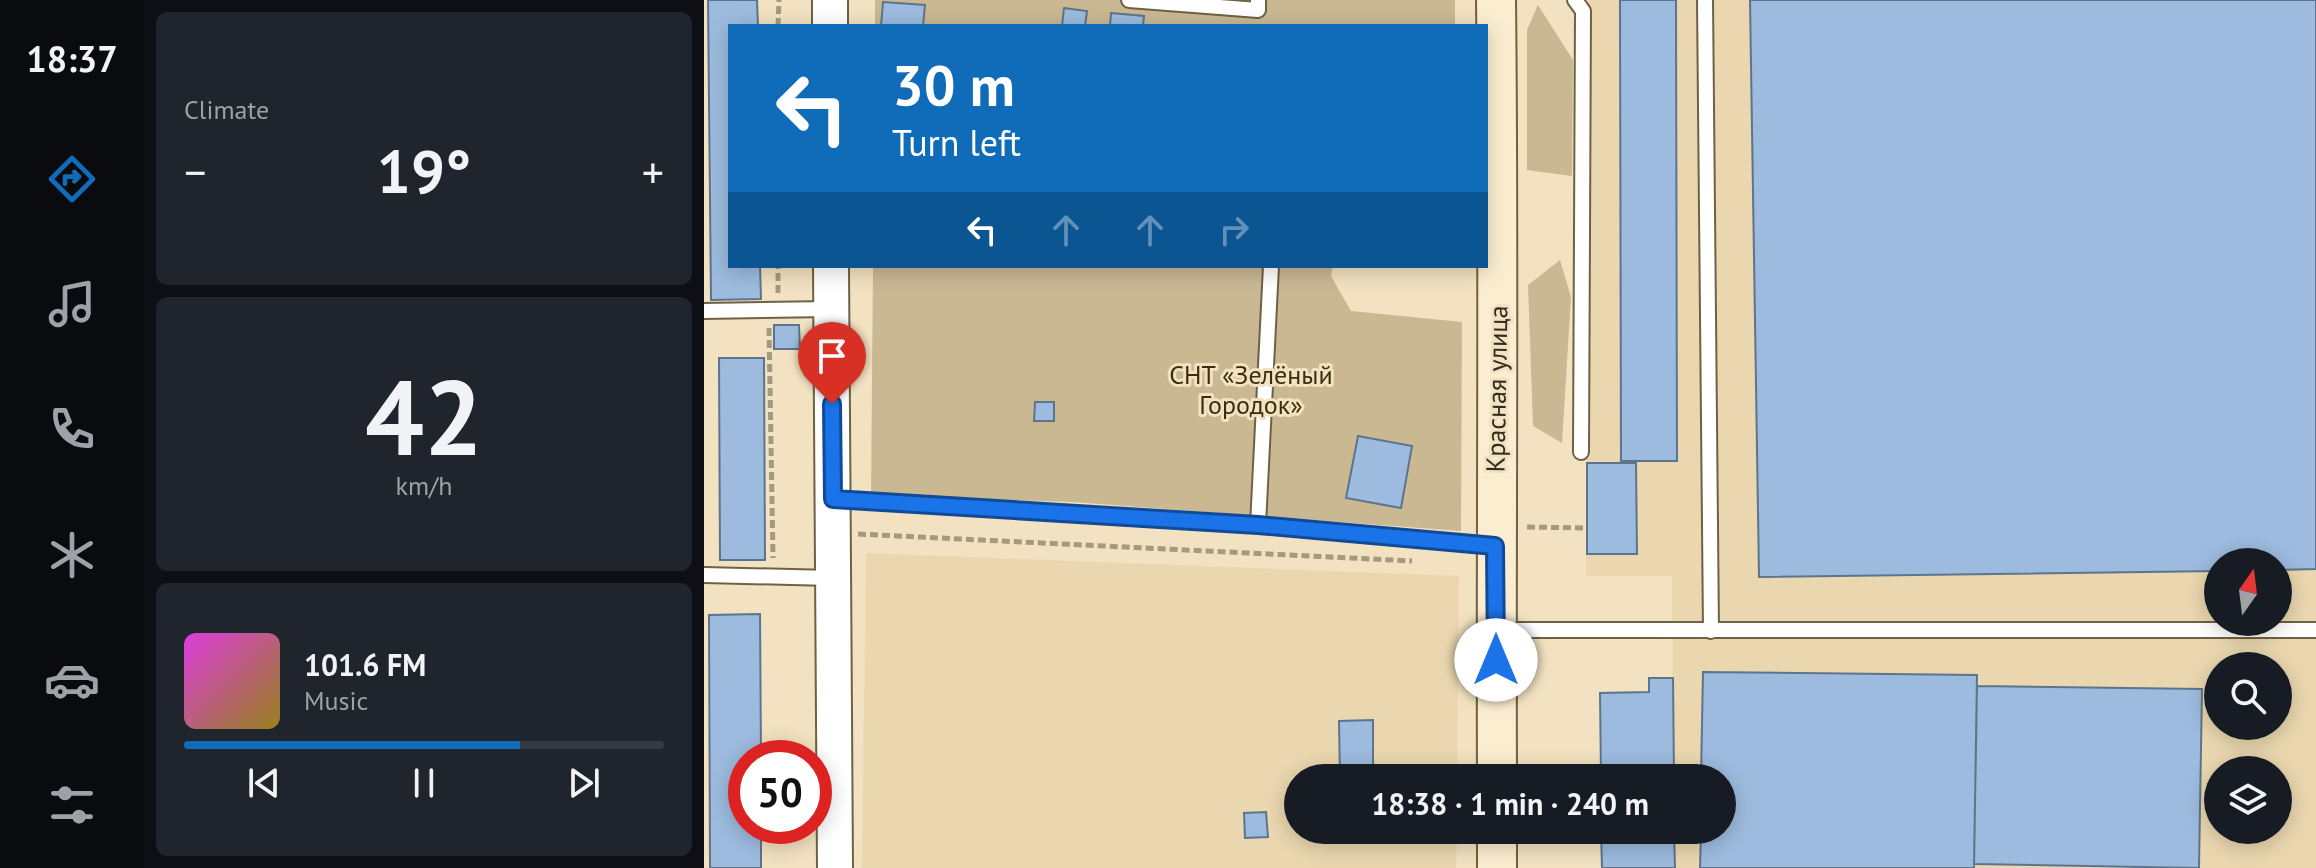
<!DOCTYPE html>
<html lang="en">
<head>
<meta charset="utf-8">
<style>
	:root { --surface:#171b24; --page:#20242c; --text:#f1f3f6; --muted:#9ea1a6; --line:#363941; --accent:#106bb8 }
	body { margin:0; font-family:"PT Sans",sans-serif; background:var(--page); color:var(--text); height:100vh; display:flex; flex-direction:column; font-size:30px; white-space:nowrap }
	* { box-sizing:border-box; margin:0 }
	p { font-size:26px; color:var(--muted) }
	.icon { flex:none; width:44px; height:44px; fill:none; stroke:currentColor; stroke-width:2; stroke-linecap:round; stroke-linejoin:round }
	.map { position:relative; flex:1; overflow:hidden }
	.drawer { display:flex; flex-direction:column; gap:12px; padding:12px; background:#0d0f14; width:560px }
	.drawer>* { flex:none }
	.guide { position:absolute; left:24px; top:24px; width:760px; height:244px; border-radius:0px; box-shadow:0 4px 20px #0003; background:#106bb8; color:#fff; overflow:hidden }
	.needle { width:52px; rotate:14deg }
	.controls { position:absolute; left:1500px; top:548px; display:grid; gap:16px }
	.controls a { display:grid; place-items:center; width:88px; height:88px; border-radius:50%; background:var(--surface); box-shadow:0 4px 20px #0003; font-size:40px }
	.speed { position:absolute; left:24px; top:740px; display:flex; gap:16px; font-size:40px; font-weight:700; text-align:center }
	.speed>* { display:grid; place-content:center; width:104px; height:104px; border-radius:50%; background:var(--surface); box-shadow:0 4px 20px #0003; line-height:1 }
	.speed .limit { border:12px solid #d22; background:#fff; color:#111 }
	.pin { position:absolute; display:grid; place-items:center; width:68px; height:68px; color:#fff; margin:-82px -34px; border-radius:50% 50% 50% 0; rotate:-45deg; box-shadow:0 0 8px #0007 }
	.pin .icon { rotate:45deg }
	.me { position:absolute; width:88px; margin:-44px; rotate:0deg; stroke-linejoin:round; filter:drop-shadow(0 0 6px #0008) }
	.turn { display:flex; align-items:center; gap:28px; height:168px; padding:0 32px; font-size:36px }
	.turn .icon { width:104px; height:104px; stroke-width:2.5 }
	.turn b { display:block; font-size:56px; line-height:68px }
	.lanes { display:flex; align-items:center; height:76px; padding:0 32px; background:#0003; justify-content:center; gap:40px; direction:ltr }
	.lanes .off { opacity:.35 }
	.big { font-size:60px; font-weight:700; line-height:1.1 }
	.drawer .card { flex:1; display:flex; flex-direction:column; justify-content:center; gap:12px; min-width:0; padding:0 28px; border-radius:12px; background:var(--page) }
	.drawer .dial { align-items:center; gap:0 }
	.dial b { font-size:104px; line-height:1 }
	.song { display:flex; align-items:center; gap:24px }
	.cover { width:96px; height:96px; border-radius:12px; background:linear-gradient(135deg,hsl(300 70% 55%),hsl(50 70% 35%)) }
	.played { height:8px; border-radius:4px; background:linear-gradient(90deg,var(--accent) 70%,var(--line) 70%) }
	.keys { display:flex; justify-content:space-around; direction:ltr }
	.heat { display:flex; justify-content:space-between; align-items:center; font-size:44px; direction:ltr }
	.trip { position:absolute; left:580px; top:764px; width:452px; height:80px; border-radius:40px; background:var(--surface); box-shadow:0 4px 20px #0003; font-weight:700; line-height:80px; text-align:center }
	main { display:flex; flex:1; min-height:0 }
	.tabs { display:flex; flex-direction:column; width:144px; justify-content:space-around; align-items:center; background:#090b0e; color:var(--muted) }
	.tabs .icon { width:56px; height:56px }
	.tabs .active { color:var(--accent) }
	.tabs b { font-size:36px; color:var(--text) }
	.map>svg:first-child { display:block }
	.built { fill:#ead7af; fill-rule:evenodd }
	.green { fill:#cab893 }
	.building { fill:#9cbbde; stroke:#5e748c; stroke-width:2 }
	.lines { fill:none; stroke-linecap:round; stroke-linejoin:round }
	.service-casing { stroke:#6f6144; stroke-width:18 }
	.tertiary-casing { stroke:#6f6144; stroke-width:38 }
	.secondary-casing { stroke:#6f6144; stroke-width:42 }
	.path { stroke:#a59980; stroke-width:5; stroke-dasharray:8 4; stroke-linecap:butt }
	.service { stroke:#fff; stroke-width:14 }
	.tertiary { stroke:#fff; stroke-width:34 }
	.secondary { stroke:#fbeed0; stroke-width:38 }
	.route-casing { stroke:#114b97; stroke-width:20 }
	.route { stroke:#1a73e8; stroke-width:14 }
	.labels { text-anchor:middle; stroke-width:6; stroke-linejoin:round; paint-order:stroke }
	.park-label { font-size:26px; fill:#3d2e0b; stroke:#f2e2c1 }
	.street-label { font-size:26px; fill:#322c1f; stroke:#f2e2c1 }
</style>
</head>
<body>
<main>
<nav class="tabs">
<b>18:37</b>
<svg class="icon active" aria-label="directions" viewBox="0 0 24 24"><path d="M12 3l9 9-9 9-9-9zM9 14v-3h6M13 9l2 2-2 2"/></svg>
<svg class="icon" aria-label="music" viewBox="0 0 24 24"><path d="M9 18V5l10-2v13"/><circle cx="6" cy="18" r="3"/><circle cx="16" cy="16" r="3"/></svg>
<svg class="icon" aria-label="phone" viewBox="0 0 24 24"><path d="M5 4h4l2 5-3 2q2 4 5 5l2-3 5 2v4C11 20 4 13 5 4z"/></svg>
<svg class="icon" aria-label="climate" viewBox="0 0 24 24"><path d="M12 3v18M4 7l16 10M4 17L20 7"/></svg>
<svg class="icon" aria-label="car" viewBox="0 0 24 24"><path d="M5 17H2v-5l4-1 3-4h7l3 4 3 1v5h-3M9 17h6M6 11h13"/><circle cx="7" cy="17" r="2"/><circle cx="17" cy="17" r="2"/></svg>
<svg class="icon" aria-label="filters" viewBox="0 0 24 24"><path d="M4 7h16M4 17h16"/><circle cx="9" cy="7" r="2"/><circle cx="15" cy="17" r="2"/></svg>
</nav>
<section class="drawer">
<div class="card"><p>Climate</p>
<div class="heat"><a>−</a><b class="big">19°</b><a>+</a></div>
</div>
<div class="card dial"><b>42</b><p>km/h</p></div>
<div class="card">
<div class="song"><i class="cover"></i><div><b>101.6 FM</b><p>Music</p></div></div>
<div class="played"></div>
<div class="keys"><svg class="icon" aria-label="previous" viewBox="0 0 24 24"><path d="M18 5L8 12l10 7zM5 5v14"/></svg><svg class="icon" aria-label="pause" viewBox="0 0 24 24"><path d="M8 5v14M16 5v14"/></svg><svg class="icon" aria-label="next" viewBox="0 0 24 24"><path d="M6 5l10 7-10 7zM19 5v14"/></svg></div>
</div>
</section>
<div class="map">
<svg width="1612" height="868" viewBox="0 0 1612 868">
	<rect width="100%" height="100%" fill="#f2e2c1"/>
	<path class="built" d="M885,0H1612V868H971L970,830H1018V778H969L968,576H882ZM1514,562H1574V622H1514ZM1514,666H1574V726H1514ZM1514,770H1574V830H1514Z
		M162,553L755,576L753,778H594V830H753L752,868H158Z"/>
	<path class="green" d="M171,0H751V26H171Z
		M834,5L869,60L868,176L823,170V30Z
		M856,260L867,297L858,443L829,426L824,285Z
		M169,266H629L627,276L647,311L758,322L757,531L369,502L167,496Z"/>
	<path class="building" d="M4,0H53L54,26H26V266H56L57,299L7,300Z
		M916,0H972L973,461H917Z
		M1046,0H1612V569L1574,570V562H1514V571L1055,577Z
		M179,2L221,5L219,26H177Z
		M360,8L383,11L381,26H358Z
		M407,13L440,16L439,26H406Z
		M70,325H95L96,349H70Z
		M15,358H60L61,560H16Z
		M331,402H350V421H330Z
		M654,436L708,446L697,508L642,498Z
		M883,463H932L933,554H883Z
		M56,614L57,758H42V826H57V868H6L5,615Z
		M999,672L1273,675L1270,868H996L997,830H1018V778H997Z
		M945,678H969L970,778H897L896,693L945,692Z
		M1273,686L1498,689L1495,868L1270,864Z
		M669,720V778H636L635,721Z
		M562,812L564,837L541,838L540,813Z
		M897,830H970L971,868H898Z"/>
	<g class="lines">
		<defs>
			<path id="service" d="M425,0L554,10V0
				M871,0L879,11L877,452
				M1001,0L1007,631
				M0,311L126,309
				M129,499L554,525L791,546
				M554,525L567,266
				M0,575L128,578
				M792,630H1612"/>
			<path id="tertiary" d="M126,0V26
				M127,266L131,868"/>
			<path id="secondary" d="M792,0C795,259 792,519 793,778
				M793,830V868"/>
		</defs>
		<use href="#service" class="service-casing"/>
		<use href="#tertiary" class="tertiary-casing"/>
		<use href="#secondary" class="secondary-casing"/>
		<path class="path" d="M74,26L75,0
			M74,293V266
			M65,328L69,558
			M823,527L882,528
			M154,534L708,561"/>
		<use href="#service" class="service"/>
		<use href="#tertiary" class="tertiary"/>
		<use href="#secondary" class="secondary"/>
	</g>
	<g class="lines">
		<defs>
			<path id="route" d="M128,404L129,499L554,525L791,546L792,660"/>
		</defs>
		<use href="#route" class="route-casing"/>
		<use href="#route" class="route"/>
	</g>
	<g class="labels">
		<g class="park-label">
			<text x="547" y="384">СНТ «Зелёный<tspan x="547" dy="30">Городок»</tspan></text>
		</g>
		<g class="street-label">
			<text transform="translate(793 389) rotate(-89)" y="9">Красная улица</text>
		</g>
	</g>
</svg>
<div class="controls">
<a><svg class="needle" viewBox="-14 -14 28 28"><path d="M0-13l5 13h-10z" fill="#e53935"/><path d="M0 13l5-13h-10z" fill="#9ea1a6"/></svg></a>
<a><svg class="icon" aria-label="search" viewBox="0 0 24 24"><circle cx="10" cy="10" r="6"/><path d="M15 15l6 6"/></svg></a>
<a><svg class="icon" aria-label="layers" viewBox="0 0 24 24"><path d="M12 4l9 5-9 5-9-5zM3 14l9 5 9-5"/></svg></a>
</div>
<div class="speed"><div class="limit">50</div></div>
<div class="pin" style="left:128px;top:404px;background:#d93025"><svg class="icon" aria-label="arrive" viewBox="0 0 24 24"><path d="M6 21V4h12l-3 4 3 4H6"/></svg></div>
<svg class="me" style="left:792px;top:660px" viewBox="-20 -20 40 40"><circle r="19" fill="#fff"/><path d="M0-13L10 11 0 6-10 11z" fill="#1a73e8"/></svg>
<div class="trip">18:38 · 1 min · 240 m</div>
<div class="guide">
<div class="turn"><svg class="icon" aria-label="left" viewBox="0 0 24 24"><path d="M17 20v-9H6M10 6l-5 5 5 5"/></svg><div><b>30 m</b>Turn left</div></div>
<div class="lanes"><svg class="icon" aria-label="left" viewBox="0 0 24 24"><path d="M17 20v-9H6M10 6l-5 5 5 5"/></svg><svg class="icon off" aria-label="ahead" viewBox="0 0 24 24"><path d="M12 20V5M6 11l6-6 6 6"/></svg><svg class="icon off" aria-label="ahead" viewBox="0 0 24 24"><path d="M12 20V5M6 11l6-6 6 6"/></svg><svg class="icon off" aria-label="right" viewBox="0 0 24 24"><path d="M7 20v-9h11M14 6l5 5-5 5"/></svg></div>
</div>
</div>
</main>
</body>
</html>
